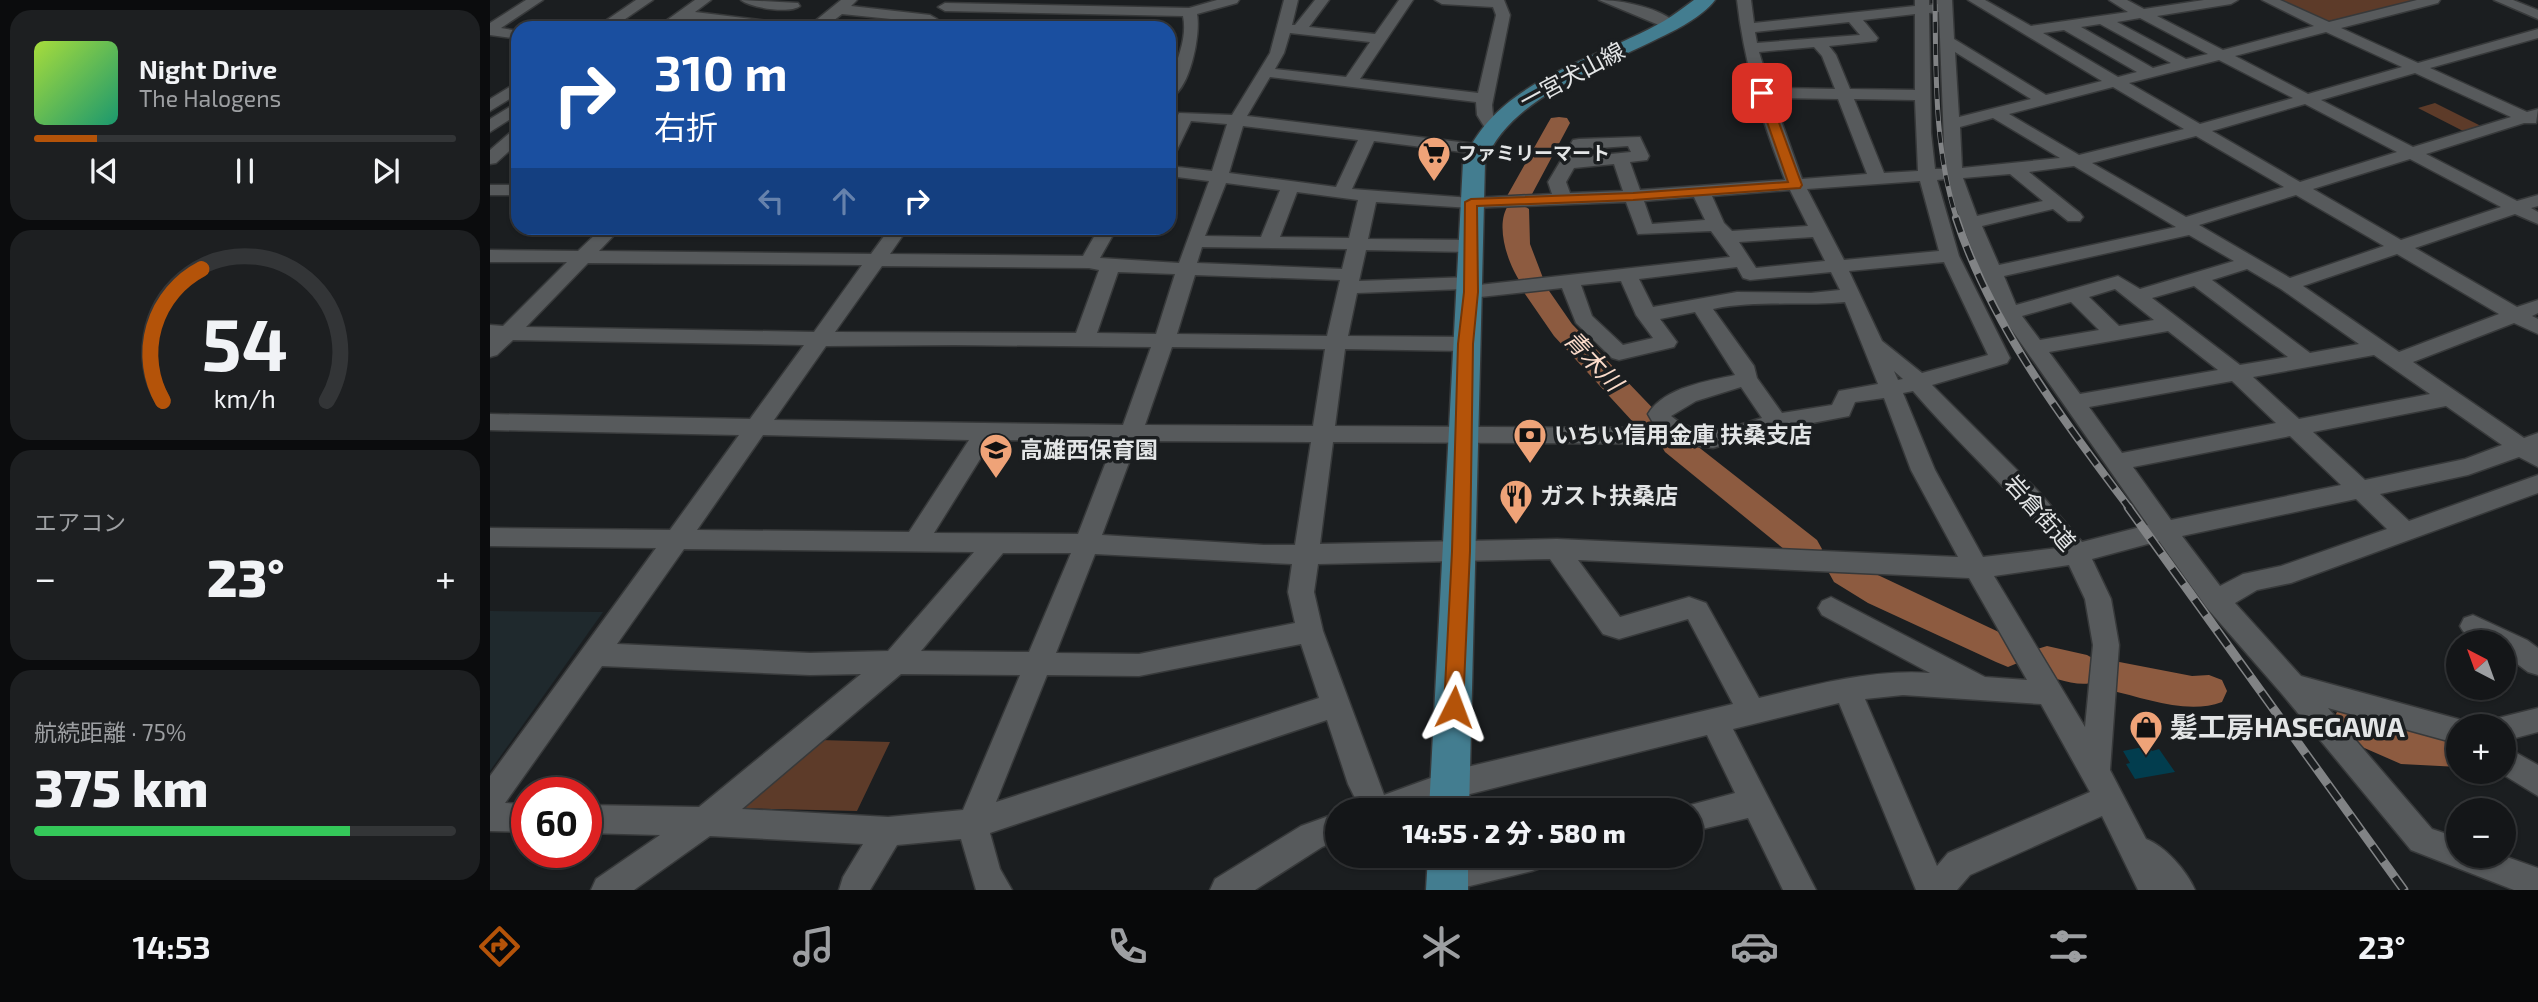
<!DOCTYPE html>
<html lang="ja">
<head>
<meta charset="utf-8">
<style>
	:root { --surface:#141618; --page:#1d1f21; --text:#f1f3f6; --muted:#9d9fa2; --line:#333537; --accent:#b45309 }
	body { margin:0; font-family:"Exo 2","Noto Sans JP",sans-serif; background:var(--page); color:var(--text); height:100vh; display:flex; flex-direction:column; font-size:26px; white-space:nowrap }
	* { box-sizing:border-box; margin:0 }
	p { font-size:23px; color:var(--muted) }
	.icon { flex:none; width:38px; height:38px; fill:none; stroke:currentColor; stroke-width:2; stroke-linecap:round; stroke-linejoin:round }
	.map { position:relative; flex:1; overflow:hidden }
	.drawer { display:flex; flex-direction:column; gap:10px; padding:10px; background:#0b0c0d; width:490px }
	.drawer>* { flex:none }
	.hud { position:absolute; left:21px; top:21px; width:665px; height:214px; border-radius:21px; box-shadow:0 2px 5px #0004,0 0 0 2px var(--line); background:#1a4fa0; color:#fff; overflow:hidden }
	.needle { width:46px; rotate:319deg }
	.fabs { position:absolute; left:1956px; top:630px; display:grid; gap:14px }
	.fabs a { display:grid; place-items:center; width:70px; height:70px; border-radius:50%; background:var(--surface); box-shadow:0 2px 5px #0004,0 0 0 2px var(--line); font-size:35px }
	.speed { position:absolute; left:21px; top:777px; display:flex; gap:14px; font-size:35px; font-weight:700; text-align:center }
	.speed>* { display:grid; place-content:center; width:91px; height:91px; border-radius:50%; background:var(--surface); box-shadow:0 2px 5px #0004,0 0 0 2px var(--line); line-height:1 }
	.speed .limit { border:10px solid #d22; background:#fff; color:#111 }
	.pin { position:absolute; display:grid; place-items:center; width:60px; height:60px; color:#fff; margin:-30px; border-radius:14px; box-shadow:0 4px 10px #0006 }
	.me { position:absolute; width:77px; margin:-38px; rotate:3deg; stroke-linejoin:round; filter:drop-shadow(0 0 5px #0008) }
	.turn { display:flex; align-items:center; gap:24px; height:147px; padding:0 28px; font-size:32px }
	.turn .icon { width:91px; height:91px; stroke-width:2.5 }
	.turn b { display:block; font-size:49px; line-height:60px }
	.lanes { display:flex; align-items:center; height:66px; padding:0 28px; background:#0003; justify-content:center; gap:35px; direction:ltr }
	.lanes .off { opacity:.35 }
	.big { font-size:52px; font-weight:800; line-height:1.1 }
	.drawer .card { flex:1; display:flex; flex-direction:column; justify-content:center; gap:10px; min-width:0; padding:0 24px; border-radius:21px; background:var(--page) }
	.drawer .dial { align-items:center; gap:0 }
	.dial svg { height:182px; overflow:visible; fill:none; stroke:var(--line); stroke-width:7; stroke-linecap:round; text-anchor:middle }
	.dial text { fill:var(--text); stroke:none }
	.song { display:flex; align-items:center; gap:21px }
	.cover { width:84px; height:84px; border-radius:10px; background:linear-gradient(135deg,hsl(80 70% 55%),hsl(160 70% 35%)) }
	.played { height:7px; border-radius:4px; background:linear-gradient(90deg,var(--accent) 15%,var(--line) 15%) }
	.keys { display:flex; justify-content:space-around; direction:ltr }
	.heat { display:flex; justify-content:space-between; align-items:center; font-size:38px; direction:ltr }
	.charge { height:10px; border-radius:5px; background:linear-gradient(90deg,#34c759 75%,var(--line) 0) }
	.trip { position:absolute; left:835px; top:798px; width:378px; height:70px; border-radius:35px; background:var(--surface); box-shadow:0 2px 5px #0004,0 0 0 2px var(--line); font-weight:800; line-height:70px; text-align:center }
	.tab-bar { display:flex; height:112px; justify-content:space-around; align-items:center; background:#08090a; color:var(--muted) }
	.tab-bar .icon { width:49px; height:49px }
	.tab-bar .selected { color:var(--accent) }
	.tab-bar b { font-size:32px; color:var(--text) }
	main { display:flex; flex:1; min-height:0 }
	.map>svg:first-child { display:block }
	.built { fill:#1f292d }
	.green { fill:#5d3b29 }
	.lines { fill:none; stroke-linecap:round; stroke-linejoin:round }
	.river { fill:#8d5b40; fill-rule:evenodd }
	.building { fill:#023d4e }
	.minor-casing { stroke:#37393a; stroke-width:3 }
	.major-casing { stroke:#37393a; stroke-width:3 }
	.minor { fill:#575a5c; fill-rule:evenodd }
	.major { fill:#437d90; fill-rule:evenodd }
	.rail-far2-casing { stroke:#818385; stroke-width:5 }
	.rail-far1-casing { stroke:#818385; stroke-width:8 }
	.rail-casing { stroke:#818385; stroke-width:9 }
	.rail-far2 { stroke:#1b1e20; stroke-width:3.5; stroke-dasharray:11; stroke-linecap:butt }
	.rail-far1 { stroke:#1b1e20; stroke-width:5; stroke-dasharray:15; stroke-linecap:butt }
	.rail { stroke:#1b1e20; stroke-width:6; stroke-dasharray:19; stroke-linecap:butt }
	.route { fill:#b45309; stroke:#753606; stroke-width:2 }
	.labels { text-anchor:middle; stroke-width:7; stroke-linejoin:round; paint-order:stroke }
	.far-poi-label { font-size:19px; font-weight:bold; fill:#e3e5e6; stroke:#1b1e20; text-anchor:start }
	.street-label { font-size:23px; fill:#e3e5e6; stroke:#1b1e20 }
	.poi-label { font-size:23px; font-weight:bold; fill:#e3e5e6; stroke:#1b1e20; text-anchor:start }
	.water-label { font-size:24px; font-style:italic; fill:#fbdbca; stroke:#1b1e20 }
	.near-poi-label { font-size:28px; font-weight:bold; fill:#e3e5e6; stroke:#1b1e20; text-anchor:start }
</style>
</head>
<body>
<main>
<section class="drawer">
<div class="card">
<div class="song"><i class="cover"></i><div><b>Night Drive</b><p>The Halogens</p></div></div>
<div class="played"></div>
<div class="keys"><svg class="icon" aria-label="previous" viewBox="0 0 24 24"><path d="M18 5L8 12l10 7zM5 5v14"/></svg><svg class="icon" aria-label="pause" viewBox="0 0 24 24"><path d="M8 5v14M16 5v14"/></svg><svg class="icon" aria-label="next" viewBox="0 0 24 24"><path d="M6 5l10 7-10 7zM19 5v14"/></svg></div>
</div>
<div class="card dial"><svg viewBox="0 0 100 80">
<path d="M14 69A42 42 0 1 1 86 69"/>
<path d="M14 69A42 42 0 0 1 31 11" stroke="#b45309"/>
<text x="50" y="56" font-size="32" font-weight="700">54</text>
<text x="50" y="72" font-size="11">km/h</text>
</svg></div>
<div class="card"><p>エアコン</p>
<div class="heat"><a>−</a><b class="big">23°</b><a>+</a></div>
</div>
<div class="card"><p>航続距離 · 75%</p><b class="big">375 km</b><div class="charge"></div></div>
</section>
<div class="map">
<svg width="2048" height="890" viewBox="0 0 2048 890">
	<rect width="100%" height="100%" fill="#1b1e20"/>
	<path class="built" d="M0,611L113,612L0,771Z"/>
	<path class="green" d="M1788,0H1922L1926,1L1842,25Z
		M1945,103L1993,127L1975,132L1928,108Z
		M330,740L400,742L367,811L246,808Z"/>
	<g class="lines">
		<path class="river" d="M1069,117L1077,118L1080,123L1041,196L1037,201L1030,203L1039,209L1040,244L1053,278L1048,284L1055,285L1082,324L1175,421L1180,428L1175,435L1165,438L1155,435L1064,336L1033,291L1038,285L1031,283C1018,264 1004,225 1019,204L1026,202L1017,196L1058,123L1061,118Z
			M1186,434L1197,438L1327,540L1332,549L1327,558L1316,562L1305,558L1175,452L1171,445L1175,438Z
			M1356,560L1530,642L1536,652L1530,662L1518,667L1506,662L1378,603L1344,582L1339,573L1344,564Z
			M1557,646L1597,655L1611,663L1619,660L1702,676L1719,675L1732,680L1737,691L1732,702C1697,715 1655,698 1619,690L1606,686L1605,682C1588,688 1561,677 1544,672L1539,661L1544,650Z
			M1860,708L1913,730L1969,733V767L1911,764L1847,736L1841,724L1847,712Z"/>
	</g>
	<path class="building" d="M1658,746L1662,751L1669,749L1685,772L1645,779L1636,764L1640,763L1633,751Z"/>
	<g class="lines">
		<defs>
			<path id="minor" d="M36,0H53L11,28L28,31V39L0,35V23Z
				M146,0H163L122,28H105Z
				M205,0H221L205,12L319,26L351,0H367L361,6L440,15L447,19L440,23L352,14L334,28H273L195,20L182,28H166Z
				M251,0L308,3L310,6C300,14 261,8 251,0Z
				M727,0H749L747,3L707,14C711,33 700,92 679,98C679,70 699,45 693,16L455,11L448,7L455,3L699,8Z
				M794,0H808L802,25H805L825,0H839L819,27L885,34L909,0H923L870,79L988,93L1006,15L1003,7L952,4L945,0H1014L1020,15L1002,105L1003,115L1011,128L1009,131H997L987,115L986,102L780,77L757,116L994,145L996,149L988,154L884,141L862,189L981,198L1062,194L1058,182L1083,140L1089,139L1150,137L1159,156L1157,160L1140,162L1150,190L1295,180C1272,121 1254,63 1247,0H1261L1264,23L1425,6V0H1439V5L1448,4V0H1462L1464,39L1556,95L1612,81L1478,0H1495L1541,26L1638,12L1619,0H1637L1654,9L1714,0H1748L1741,4L1667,16L1733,50L1824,26L1772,0H1790L1839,22L1927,0H1950L1948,3L1851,28L1928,63L2048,29V38L1940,68L2037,112L2048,109L2046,123H2034L1936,154L2027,201L2048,195V206L2041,208L2048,212V224L2025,214L1925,248L2027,307L2048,300V313L2042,316L2048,319V334L2024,323L1923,362L2034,438L2048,433V467L2029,457L1978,475L1890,494L1919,521L2048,475V493L1801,583L1767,590L1745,603L1811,676L1979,722L1981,726H1969V744L1838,708L1942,829L1969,838V856H2014L2048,868V890H2024L1921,850L1792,694L1717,608L1669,541L1602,559L1621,599L1629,645L1620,770L1656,839C1675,846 1697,871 1705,890H1648L1612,816L1480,875L1467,890H1426L1349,703L1243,729L1326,890H1293L1258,818L1200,832V810H1188L1189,808L1245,793L1217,735L960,799L929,810H871L858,784L837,720L500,833L510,869L522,890H486L471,839L407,845L380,890H349L353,877L373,844L220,836L144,890H101L106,879L170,835L96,833V805L209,807L371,674L320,675L112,666L15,803L37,804V832L0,831V776L166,548L0,546V528L180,530L249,435L0,430V414L260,419L314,345L23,340L7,355L0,357V325L13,326L77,262H0V250L88,251L112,228H131L109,251L381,254L400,228H418L400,254L593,256L609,228H627L610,258L689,263L719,181L679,176V166L722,171L737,124L701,121L687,150L679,155V133L689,113L742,115L780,53ZM1449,12L1455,169H1445L1441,133L1439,13ZM1425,14V90L1360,89L1346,55L1339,46L1386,41L1388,38L1373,20ZM1650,18L1718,54L1696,59L1627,22ZM1359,22L1370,35L1267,43L1265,32ZM1610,24L1681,63L1663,68L1591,27ZM1574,30L1647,72L1628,77L1553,33ZM1836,32L1912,67L1818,94L1745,56ZM800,33L809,34L880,42L856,77L785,69L794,53ZM1324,47L1332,56L1345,89L1280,88L1269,52ZM1465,52L1541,99L1469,117ZM1729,60L1803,98L1710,124L1639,83ZM1925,73L2021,117L1923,147L1831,100ZM1623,87L1694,129L1589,155L1519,114ZM1283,98L1348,99L1377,174L1312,179ZM1364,99L1425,100L1428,171L1394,173ZM1815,104L1907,152L1810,182L1722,131ZM1503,118L1570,158L1472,168L1470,127ZM753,126L868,140L846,187L739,173ZM1706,136L1794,187L1696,217L1602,163ZM1138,146L1141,152L1090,157L1095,149ZM1920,159L2011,207L1911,240L1823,189ZM1124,164L1133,191L1080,193L1076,182L1084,168ZM1584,166L1686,227L1509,265L1492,226L1563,209L1578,221H1590L1593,217L1590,213L1539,172ZM1520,174L1553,201L1487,216L1473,178ZM1455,179L1491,273L1510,313L1658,525L1592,542L1549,492L1442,385L1517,363L1520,358L1469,256L1447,180ZM1430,181L1449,251L1354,260L1317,189ZM736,183L790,190L771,237L715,236ZM1300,190L1318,226L1242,231L1234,223L1222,196ZM807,192L868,200L859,238L790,237ZM1806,195L1894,246L1800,278L1709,225ZM1204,197L1215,220L1162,224L1154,201ZM886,202L981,208L1136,202L1148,234L1221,231L1240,257L989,285L988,279L981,277L869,281L876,250L980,252L989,246L980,240L878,239ZM1699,235L1744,261L1650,289L1628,276L1526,305L1514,276ZM1323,237L1335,261L1266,268L1249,242ZM712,247L857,249L852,269L707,263ZM1907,254L2009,314L1909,352L1813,286ZM1454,262L1498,355L1432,373L1392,341L1359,271ZM98,263L372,265L324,332L36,327ZM392,266L599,268L609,270L586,333L345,332ZM1247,267L1253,278L1260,280L1341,272L1350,290L1321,293L1247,292L1163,307L1149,279ZM1757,269L1791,289L1869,344L1820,353L1722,280ZM628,272L685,274L666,334L607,333ZM705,275L850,280L837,336L687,334ZM1131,281L1146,315L1163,338L1133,345L1102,316L1091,285ZM1704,286L1798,357L1750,365L1662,298ZM1072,288L1086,323L1122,358L1129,360L1184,347L1187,342L1170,319L1205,312L1245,375C1218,381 1174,387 1158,414L1166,428L845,426L855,349L975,351L982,349L985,344L982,339L975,337L858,336L867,293L973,289L971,292L974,296L981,298ZM1625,289L1664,320L1629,326L1599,297ZM1355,302L1388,384L1349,391L1342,405L1292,413L1267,378L1264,366L1223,309C1266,300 1311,306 1355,302ZM1581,302L1609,330L1550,340L1532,316ZM1678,331L1728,370L1590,394L1559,352ZM465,345L661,347L633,425L284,420L336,346ZM682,347L835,349L823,426L655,425ZM1884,355L1940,394L1809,419L1763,377ZM1404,371L1413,379L1408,380ZM1742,381L1786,423L1632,453L1599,407ZM1251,387L1272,418C1237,428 1212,442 1181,416L1206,401ZM1423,391C1469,445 1523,492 1568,548L1493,557L1445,470L1413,393ZM1394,398L1421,470L1468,557L1067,539L830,544L843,442L1190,444L1223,448L1286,430L1359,416L1365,402ZM1956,406L2012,445L1975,459L1875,480L1823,432ZM273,435L479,440L419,532L207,530ZM1800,436L1851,485L1681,520L1643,467ZM502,440L624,441L588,534L444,533ZM647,441L821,442L805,545H774L612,535ZM1866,499L1897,529L1791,566L1753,574L1730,586L1692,536ZM194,549L484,552L398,651L320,653L127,644ZM513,553H581L539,652L431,651ZM605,554L802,564L798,592L805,623L649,654L566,653ZM1060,559L1113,634L1129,639L1198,619L1243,704L960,771L894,795L833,631L824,592L828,564ZM1088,560L1479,578L1537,680L1495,677L1341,597L1332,601L1328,608L1332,615L1440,673C1381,669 1325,685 1269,698L1216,603L1199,597L1130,617ZM1579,565L1595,599L1603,645L1595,727L1504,576ZM811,644L829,698L506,802L557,675L649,676ZM411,674L530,675L473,810L398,817L252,809ZM1413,695L1551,704L1600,792L1458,853L1447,866L1375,699Z
				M1109,0C1131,0 1173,8 1188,25L1181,29L1176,28Z
				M2004,0H2023L2048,10V19Z
				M28,82V94L0,111V99Z
				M28,102V114L0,132V119Z
				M28,129V143L6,163L0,164V150L22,131Z
				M0,185H28V195H0Z
				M1983,615L2037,640L2048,648V675L2038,672L2014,654V642C1997,642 1978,643 1970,626L1974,618Z
				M2048,708V732L2014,741V726H2001L2004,719Z
				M2014,746L2048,765V796L2009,772H2014Z
				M847,813V841L832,847L765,890H720L725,879L811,826Z
				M978,856H1058L1053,867L1042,871L963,890L946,887L941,876L946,865Z"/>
			<path id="major" d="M1204,0H1225C1212,17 1186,30 1167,39C1110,68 1019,98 995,162L979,810H939L973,162C1006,80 1104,61 1174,21C1184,15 1194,7 1204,0Z
				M938,856H978V890H936Z"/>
		</defs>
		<use href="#minor" class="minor-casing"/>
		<use href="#major" class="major-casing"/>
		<use href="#minor" class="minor"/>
		<use href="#major" class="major"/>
		<defs>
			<path id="rail-far2" d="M1445,0C1446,73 1444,150 1467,220"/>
			<path id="rail-far1" d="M1466,218C1502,327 1572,418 1640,509"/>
			<path id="rail" d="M1638,507L1914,890"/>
		</defs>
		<use href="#rail-far2" class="rail-far2-casing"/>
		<use href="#rail-far1" class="rail-far1-casing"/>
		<use href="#rail" class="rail-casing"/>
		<use href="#rail-far2" class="rail-far2"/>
		<use href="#rail-far1" class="rail-far1"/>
		<use href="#rail" class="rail"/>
	</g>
	<path class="route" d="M1272,90L1278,93L1312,185L1310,188L1143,200L987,206L988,292L983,344L980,551L973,707L970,713L964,716L957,713L954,707L962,551L968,344L974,292L975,202L981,199L1143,193L1298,182L1267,93Z"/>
	<defs>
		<symbol id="supermarket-pin" viewBox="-11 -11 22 30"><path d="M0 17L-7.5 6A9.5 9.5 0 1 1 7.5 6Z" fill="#efa378" stroke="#1b1e20"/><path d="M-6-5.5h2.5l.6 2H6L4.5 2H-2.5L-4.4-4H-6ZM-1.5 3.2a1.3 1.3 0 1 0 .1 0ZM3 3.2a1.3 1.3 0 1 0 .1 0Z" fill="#111"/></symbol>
		<symbol id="bank-pin" viewBox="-11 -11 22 30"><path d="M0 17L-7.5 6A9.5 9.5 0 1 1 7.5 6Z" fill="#efa378" stroke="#1b1e20"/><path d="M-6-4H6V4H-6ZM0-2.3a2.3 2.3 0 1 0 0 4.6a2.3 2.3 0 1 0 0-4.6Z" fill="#111"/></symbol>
		<symbol id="school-pin" viewBox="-11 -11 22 30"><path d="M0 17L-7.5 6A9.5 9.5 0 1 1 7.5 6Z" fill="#efa378" stroke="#1b1e20"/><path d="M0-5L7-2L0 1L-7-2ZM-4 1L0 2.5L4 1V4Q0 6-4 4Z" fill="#111"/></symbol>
		<symbol id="restaurant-pin" viewBox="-11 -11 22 30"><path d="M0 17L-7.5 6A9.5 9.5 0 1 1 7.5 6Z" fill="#efa378" stroke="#1b1e20"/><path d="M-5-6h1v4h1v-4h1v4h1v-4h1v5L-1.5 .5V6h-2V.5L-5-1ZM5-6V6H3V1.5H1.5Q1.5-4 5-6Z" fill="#111"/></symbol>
		<symbol id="shop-pin" viewBox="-11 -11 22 30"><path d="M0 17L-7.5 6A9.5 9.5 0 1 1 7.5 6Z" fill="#efa378" stroke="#1b1e20"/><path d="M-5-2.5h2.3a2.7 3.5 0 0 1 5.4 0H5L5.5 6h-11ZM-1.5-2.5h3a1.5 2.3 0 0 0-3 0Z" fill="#111"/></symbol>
	</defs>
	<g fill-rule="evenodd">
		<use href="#supermarket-pin" x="925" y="134" width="38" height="52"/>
		<use href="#bank-pin" x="1021" y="416" width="38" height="52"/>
		<use href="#school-pin" x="487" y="431" width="38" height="52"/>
		<use href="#restaurant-pin" x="1007" y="477" width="38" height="52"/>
		<use href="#shop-pin" x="1637" y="708" width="38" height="52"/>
	</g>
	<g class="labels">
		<g class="far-poi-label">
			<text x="968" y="160">ファミリーマート</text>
		</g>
		<g class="street-label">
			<text transform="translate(1082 76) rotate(-28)" y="8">一宮犬山線</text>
			<text transform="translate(1550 513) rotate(48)" y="8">岩倉街道</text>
		</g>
		<g class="poi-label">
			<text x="1064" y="443">いちい信用金庫 扶桑支店</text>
			<text x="530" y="458">高雄西保育園</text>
			<text x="1050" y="504">ガスト扶桑店</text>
		</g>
		<g class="water-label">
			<text transform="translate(1103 361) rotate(47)" y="8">青木川</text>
		</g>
		<g class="near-poi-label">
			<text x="1680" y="737">髪工房HASEGAWA</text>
		</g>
	</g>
</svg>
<div class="fabs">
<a><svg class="needle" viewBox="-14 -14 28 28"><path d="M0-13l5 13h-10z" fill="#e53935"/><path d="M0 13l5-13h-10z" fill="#9d9fa2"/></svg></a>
<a>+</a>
<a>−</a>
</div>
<div class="speed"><div class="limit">60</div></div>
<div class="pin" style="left:1272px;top:93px;background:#d93025"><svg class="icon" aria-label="arrive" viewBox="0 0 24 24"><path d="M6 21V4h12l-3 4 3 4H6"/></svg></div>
<svg class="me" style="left:964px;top:707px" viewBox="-20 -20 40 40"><path d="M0-17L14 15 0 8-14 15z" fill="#b45309" stroke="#fff" stroke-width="4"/></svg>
<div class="trip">14:55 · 2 分 · 580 m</div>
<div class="hud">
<div class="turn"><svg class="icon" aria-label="right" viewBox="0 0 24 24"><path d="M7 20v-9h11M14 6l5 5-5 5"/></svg><div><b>310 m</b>右折</div></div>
<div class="lanes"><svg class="icon off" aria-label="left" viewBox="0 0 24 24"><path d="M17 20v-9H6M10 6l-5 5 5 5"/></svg><svg class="icon off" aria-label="ahead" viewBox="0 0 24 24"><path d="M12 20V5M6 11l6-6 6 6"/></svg><svg class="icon" aria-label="right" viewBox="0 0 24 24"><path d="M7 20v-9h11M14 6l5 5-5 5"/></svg></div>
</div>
</div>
</main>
<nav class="tab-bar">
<b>14:53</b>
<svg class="icon selected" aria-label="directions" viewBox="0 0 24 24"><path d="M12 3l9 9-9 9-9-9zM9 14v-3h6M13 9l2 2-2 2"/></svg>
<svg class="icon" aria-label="music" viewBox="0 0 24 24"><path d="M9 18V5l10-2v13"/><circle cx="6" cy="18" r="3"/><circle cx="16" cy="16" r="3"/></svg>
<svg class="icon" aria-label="phone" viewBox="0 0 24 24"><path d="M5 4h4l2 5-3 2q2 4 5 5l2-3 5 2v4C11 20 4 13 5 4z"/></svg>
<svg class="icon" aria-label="climate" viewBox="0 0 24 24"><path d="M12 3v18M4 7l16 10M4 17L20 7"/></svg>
<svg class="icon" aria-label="car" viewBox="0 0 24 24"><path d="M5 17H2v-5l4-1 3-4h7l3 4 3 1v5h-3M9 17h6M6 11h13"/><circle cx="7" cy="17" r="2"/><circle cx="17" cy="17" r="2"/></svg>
<svg class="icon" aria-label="filters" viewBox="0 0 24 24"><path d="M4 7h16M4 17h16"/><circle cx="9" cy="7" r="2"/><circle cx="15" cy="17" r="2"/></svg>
<b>23°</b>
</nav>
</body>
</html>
